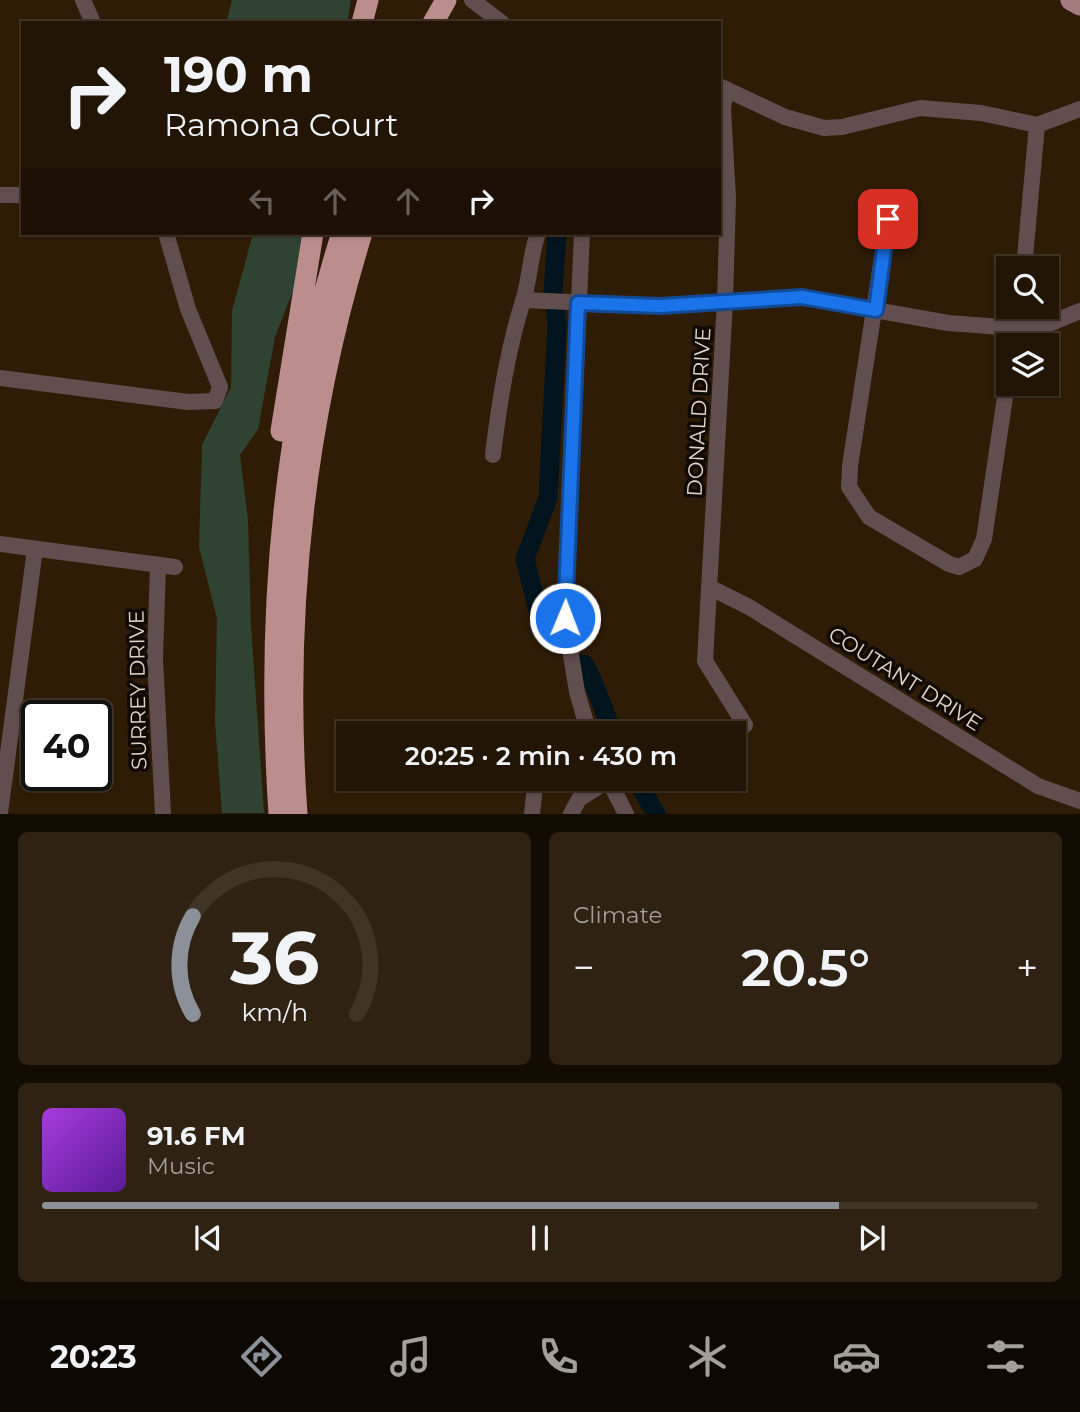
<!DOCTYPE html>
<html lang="en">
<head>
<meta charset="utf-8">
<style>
	:root { --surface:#231505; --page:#2f2213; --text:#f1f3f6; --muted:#a39f9a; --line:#403427; --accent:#8c9099 }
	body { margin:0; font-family:Montserrat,sans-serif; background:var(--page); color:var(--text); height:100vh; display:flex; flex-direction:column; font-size:26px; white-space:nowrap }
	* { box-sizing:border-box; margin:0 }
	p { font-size:23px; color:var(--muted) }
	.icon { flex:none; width:38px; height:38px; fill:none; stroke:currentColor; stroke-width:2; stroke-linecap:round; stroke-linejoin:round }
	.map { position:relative; height:814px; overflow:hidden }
	.drawer { display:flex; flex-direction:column; gap:18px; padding:18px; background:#130c03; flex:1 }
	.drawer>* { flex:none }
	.banner { position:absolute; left:21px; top:21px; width:700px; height:214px; border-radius:0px; box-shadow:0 2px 5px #0004,0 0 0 2px var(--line); background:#231505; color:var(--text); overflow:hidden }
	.tools { position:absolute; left:996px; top:256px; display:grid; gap:14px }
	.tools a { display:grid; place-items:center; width:63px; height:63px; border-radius:0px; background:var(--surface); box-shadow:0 2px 5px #0004,0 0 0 2px var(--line); font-size:35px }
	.speed { position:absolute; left:21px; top:700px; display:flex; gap:14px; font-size:35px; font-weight:700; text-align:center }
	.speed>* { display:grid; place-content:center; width:91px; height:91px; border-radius:50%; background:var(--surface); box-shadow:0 2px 5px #0004,0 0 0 2px var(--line); line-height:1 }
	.speed .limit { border:4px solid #111; border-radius:10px; background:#fff; color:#111 }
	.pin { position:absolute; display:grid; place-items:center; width:60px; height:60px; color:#fff; margin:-30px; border-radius:14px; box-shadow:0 4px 10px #0006 }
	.me { position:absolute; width:77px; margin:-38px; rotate:1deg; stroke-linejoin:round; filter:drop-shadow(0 0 5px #0008) }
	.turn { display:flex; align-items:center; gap:24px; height:147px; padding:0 28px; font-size:32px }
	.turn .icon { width:91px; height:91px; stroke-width:2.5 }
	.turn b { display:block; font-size:49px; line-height:60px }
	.lanes { display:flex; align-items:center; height:66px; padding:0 28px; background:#0003; justify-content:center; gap:35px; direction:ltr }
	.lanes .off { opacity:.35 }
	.big { font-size:52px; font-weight:600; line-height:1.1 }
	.drawer .widget { flex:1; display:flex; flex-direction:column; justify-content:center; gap:10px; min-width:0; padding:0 24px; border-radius:10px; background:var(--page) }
	.drawer .dial { align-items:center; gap:0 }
	.dial svg { height:182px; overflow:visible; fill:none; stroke:var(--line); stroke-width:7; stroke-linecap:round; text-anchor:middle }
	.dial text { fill:var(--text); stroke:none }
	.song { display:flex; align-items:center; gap:21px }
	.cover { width:84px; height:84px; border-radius:10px; background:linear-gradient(135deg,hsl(280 70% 55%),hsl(270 70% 35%)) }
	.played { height:7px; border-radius:4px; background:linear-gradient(90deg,var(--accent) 80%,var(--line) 80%) }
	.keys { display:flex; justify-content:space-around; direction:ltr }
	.heat { display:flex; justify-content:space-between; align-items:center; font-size:38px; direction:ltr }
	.drawer .tiles { flex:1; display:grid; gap:18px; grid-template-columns:1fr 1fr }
	.widget:last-child { grid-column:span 2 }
	.trip { position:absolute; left:336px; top:721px; width:410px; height:70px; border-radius:0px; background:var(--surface); box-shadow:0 2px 5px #0004,0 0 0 2px var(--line); font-weight:600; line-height:70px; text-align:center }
	.tab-bar { display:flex; height:112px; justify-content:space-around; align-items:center; background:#0e0802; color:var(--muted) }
	.tab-bar .icon { width:49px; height:49px }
	.tab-bar .current { color:var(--accent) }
	.tab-bar b { font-size:32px; color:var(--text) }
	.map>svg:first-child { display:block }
	.green { fill:#304231 }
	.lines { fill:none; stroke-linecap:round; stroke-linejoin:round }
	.river { stroke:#01141e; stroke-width:19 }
	.minor { stroke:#614e4e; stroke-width:16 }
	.major { stroke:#a27b7c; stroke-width:21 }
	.highway { stroke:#bb8d8d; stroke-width:21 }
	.route-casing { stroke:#114b97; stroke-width:18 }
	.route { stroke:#1a73e8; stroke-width:12 }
	.labels { text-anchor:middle; stroke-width:7; stroke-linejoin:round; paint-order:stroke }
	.street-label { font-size:21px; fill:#e2d5c8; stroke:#110903 }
</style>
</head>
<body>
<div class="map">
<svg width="1080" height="814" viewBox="0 0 1080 814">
	<rect width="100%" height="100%" fill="#2f1c07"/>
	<path class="green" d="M232,0H351L347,23H226Z
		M253,233H306L298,278L275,337L258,429L240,455L248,520L251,626L264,813H222L215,722L217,619L199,547L202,445L231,387L232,311Z"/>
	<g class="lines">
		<path class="river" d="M553,631L539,614L525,559L548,498L557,324L553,292L557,233
			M584,664C592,674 606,717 613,733
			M636,779L656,814"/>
		<path class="minor" d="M83,0L93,23
			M472,0L502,23
			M719,86L785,117L824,128L842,127L920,108L981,113L1037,125L1080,109
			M726,89L723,109L728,198L725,301L705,661L745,725
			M0,195H23
			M888,219L850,466L849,487L869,517L949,564L959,567L975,559L984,539L1008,377
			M582,233L565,618L577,692L589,733
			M1024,268L1037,125
			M524,300L660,306L802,297L948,323L1015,328L1051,323L1080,311
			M1013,345L1018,306
			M0,378L188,402L215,401L220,387L188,309L166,233
			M493,455C499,403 507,351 523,301C530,279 530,255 538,233
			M0,544L175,567
			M158,565L155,659L163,814
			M711,588L749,607L1038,786L1080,801
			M608,779L626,814
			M0,813L35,549
			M532,814L535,786L540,779
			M571,814L579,799L609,780"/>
		<path class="major" d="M1071,0L1080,5"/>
		<path class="highway" d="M362,23L368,0
			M433,23L446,0
			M281,431L313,233
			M279,814C266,619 282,420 342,233
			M297,814C283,617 304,421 362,233"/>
	</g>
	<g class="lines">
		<defs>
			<path id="route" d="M565,618L578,303L660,306L802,297L876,310L888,219"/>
		</defs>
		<use href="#route" class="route-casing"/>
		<use href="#route" class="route"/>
	</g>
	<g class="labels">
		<g class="street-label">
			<text transform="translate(699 412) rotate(-87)" y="7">DONALD DRIVE</text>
			<text transform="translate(905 679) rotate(32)" y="7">COUTANT DRIVE</text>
			<text transform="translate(138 690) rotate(-91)" y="7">SURREY DRIVE</text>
		</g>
	</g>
</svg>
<div class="tools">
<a><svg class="icon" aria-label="search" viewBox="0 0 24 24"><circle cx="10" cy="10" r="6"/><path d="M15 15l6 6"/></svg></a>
<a><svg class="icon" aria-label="layers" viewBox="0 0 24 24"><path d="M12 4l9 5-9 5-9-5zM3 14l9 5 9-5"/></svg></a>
</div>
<div class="speed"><div class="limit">40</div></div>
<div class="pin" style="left:888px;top:219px;background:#d93025"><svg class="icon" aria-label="arrive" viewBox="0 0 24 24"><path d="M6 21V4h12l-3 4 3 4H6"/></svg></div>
<svg class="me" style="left:565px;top:618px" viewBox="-20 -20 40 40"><circle r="17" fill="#1a73e8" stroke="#fff" stroke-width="3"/><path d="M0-11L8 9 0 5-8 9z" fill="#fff"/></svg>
<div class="trip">20:25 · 2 min · 430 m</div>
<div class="banner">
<div class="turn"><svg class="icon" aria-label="right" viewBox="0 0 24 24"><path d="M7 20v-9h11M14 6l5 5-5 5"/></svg><div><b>190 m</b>Ramona Court</div></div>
<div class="lanes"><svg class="icon off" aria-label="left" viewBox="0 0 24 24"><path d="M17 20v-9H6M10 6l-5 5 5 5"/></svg><svg class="icon off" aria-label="ahead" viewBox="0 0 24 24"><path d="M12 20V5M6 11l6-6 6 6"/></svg><svg class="icon off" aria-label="ahead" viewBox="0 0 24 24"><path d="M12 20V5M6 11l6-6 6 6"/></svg><svg class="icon" aria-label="right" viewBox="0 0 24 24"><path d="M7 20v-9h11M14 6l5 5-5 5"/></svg></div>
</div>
</div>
<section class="drawer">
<div class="tiles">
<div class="widget dial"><svg viewBox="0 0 100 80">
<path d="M14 69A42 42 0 1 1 86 69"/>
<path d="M14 69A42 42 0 0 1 14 26" stroke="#8c9099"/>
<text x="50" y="56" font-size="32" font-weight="700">36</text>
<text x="50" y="72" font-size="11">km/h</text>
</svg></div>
<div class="widget"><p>Climate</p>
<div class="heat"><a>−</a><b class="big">20.5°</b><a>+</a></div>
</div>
<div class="widget">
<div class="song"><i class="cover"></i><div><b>91.6 FM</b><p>Music</p></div></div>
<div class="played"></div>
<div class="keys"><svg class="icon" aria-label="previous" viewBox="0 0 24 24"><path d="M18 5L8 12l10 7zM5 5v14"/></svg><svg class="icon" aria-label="pause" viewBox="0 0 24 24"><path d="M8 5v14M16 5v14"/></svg><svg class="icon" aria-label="next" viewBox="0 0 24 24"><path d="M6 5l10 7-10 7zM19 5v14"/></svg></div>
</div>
</div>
</section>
<nav class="tab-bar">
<b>20:23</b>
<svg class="icon current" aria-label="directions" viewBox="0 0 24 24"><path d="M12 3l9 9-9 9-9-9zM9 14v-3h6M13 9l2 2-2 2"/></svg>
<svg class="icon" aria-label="music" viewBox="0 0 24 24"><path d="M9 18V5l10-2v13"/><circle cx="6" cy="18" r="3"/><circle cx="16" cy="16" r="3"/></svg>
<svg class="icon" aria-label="phone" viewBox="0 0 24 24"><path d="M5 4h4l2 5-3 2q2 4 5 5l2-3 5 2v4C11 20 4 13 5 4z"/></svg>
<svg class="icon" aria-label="climate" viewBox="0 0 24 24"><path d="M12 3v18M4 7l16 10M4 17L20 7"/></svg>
<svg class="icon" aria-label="car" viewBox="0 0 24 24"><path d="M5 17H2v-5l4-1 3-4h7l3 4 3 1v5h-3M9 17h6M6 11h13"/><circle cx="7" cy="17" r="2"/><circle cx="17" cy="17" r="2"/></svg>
<svg class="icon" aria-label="filters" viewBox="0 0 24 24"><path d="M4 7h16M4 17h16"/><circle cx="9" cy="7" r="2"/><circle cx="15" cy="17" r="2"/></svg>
</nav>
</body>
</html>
